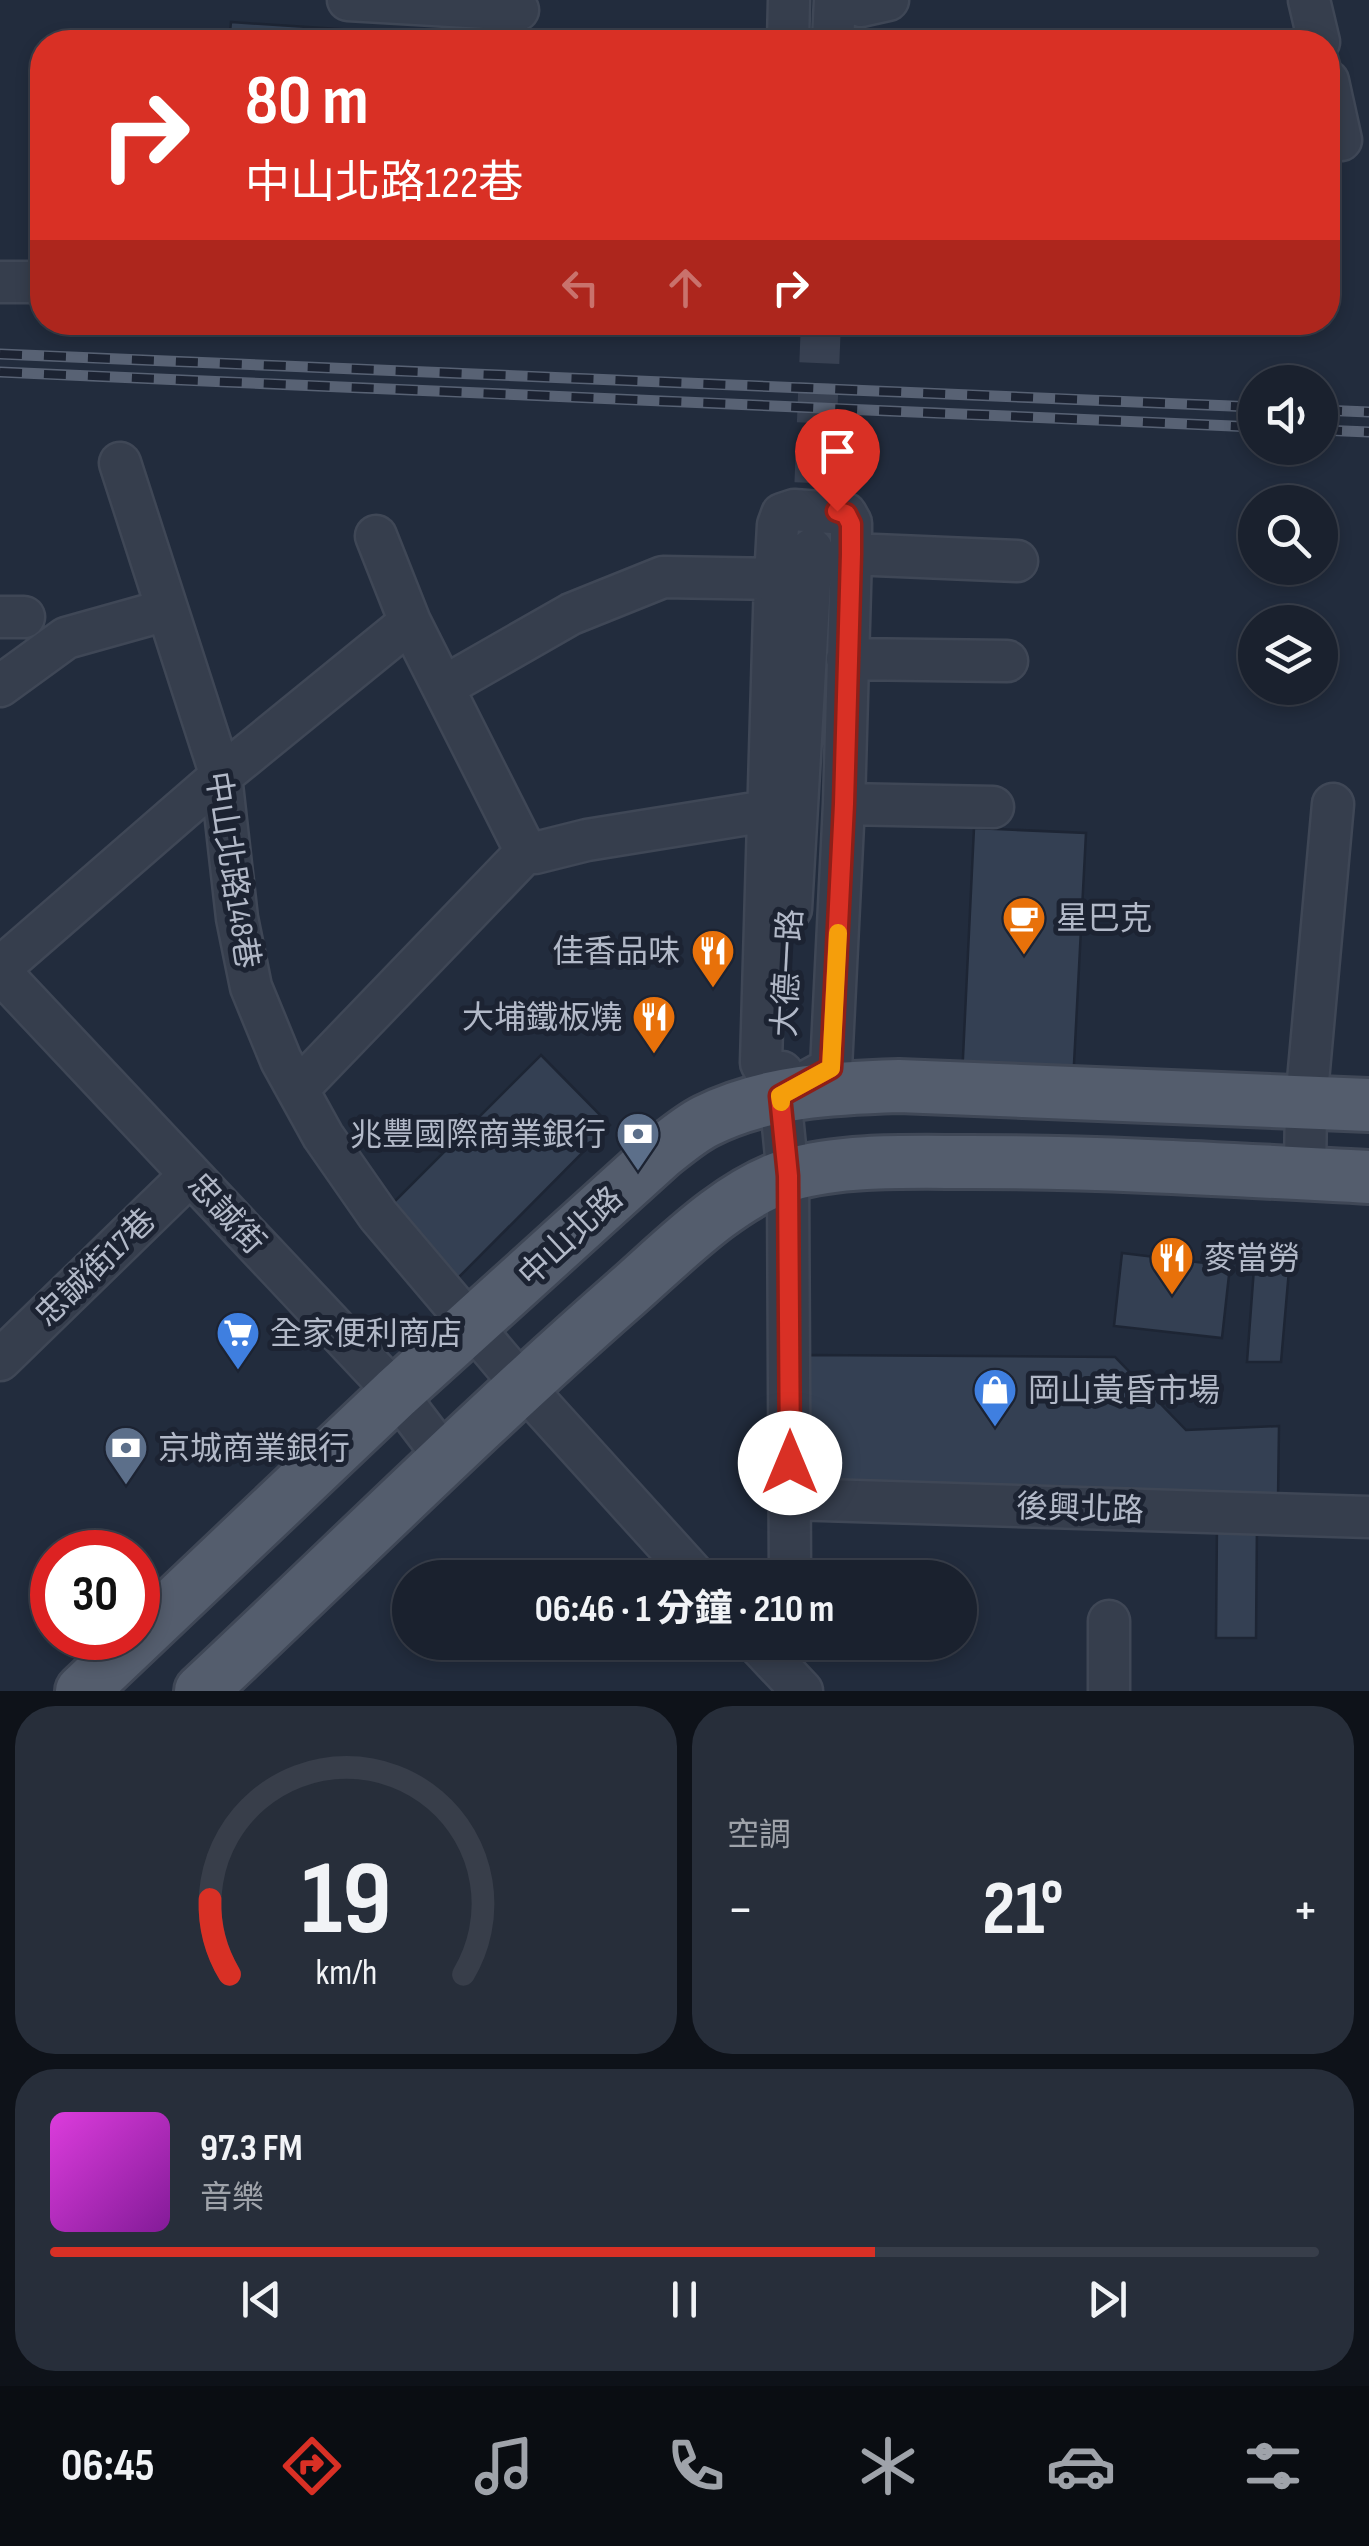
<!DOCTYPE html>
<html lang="zh-TW">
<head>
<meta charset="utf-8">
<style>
	:root { --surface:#1a212e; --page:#272e3a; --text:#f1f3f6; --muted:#9fa3aa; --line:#383e4a; --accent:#d93025 }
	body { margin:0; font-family:"Sofia Sans Condensed","Noto Sans TC",sans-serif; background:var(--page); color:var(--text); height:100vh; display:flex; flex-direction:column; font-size:38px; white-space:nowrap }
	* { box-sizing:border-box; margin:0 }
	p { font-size:32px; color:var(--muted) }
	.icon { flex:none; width:55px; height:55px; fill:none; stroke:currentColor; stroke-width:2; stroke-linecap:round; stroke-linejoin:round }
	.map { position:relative; height:1691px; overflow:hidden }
	.details { display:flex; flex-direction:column; gap:15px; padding:15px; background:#0e1219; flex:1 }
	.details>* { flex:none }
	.hud { position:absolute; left:30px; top:30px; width:1310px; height:305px; border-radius:40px; box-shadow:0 5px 15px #0003,0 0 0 2px var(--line); background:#d93025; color:#fff; overflow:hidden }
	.tools { position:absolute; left:1238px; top:365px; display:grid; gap:20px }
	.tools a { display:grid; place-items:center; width:100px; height:100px; border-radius:50%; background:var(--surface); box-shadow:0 5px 15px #0003,0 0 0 2px var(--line); font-size:50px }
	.speed { position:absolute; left:30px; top:1530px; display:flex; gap:20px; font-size:50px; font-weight:700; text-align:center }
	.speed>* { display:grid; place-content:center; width:130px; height:130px; border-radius:50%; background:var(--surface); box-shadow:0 5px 15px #0003,0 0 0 2px var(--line); line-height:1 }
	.speed .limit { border:15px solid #d22; background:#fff; color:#111 }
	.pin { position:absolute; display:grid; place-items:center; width:85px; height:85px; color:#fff; margin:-102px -42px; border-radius:50% 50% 50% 0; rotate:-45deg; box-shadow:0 0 10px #0007 }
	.pin .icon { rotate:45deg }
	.me { position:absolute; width:110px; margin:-55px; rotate:0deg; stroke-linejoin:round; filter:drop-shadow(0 0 8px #0008) }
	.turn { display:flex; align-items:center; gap:35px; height:210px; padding:0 50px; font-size:45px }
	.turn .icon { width:130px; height:130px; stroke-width:2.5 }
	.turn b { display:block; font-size:70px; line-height:85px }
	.lanes { display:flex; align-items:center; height:95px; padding:0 50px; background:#0003; justify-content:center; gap:50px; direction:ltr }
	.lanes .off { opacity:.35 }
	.big { font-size:75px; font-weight:700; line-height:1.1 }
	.details .widget { flex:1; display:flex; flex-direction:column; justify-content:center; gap:15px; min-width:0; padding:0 35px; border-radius:40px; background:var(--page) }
	.details .dial { align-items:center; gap:0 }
	.dial svg { height:260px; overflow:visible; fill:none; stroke:var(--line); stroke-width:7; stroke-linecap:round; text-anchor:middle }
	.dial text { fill:var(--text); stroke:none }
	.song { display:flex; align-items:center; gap:30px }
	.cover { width:120px; height:120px; border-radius:15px; background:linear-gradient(135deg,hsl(300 70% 55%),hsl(290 70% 35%)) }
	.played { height:10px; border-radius:5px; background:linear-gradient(90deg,var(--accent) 65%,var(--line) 65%) }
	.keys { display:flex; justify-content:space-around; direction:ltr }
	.heat { display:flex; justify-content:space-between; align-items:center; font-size:55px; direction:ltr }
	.details .tiles { flex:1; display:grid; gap:15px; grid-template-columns:1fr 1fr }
	.widget:last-child { grid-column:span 2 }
	.trip { position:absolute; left:392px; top:1560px; width:585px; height:100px; border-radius:50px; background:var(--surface); box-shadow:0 5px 15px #0003,0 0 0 2px var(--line); font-weight:700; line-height:100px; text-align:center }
	.tabs { display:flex; height:160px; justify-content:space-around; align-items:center; background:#0a0d12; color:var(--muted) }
	.tabs .icon { width:70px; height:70px }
	.tabs .selected { color:var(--accent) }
	.tabs b { font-size:45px; color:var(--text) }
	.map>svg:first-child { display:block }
	.building { fill:#344053; stroke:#1d2534; stroke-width:2.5 }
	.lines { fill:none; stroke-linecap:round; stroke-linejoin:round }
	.minor-tunnel { stroke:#384152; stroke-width:40; stroke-dasharray:40 20; stroke-linecap:butt }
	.minor-casing { stroke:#3f4756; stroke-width:45 }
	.major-casing { stroke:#3f4756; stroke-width:58 }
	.minor { stroke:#363e4d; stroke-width:40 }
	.major { stroke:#545d6d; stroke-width:52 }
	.rail-casing { stroke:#586274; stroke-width:11 }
	.rail { stroke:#1c2332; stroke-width:8; stroke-dasharray:22; stroke-linecap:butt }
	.route-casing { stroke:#8d1f18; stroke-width:25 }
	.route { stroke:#d93025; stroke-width:18 }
	.slow { stroke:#f59e0b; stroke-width:18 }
	.labels { text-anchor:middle; stroke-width:10; stroke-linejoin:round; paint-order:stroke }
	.street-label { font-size:32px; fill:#b2b9c8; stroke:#1c2332 }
	.poi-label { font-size:32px; fill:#b2b9c8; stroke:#1c2332; text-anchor:start }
</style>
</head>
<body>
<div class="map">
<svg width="1369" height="1691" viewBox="0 0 1369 1691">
	<rect width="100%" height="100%" fill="#222c3d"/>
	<path class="building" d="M231,22L399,33V42H229Z
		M974,828L1086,833L1073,1083L962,1078Z
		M541,1055L610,1125L455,1281L385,1211Z
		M1122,1253L1230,1266L1222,1338L1114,1326Z
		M1254,1268L1289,1270L1281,1362H1247Z
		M805,1355L1115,1357L1186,1430L1279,1426L1278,1499L826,1488L809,1473Z
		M1217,1522H1257L1256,1638H1216Z"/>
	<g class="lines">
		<path class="minor-tunnel" d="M812,543L821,322"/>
		<defs>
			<path id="minor" d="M348,0L518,10
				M1309,0L1319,42
				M861,6L888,0
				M788,42L789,0
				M833,42L835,0
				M1328,81L1341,140
				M0,282H42
				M120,463L221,776L237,918L251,987L281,1060L323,1136L378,1215L522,1385L697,1578
				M794,510L846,514L851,523V554L844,804L831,1068L780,1096L761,1063L775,579L778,525L782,514Z
				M376,536L410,622L526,852L535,853L587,840L767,811
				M851,554L1017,561
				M0,617H24
				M847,659L1007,661
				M0,686L66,638L166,610
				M445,686L571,614L663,577L775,579
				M844,804L993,807
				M791,909L812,549
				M0,968L221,776L410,622
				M0,972L396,1393L447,1460
				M782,1072L780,1096L788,1176L790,1578
				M298,1089L526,852
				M1305,1173L1306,1103L1333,804
				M0,1360L190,1175
				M790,1499L1369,1517
				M1109,1621V1691
				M756,1642L802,1691"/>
			<path id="major" d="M82,1691L396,1393L661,1153C675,1142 690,1129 706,1121C766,1091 834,1088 899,1086L1369,1105
				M201,1691C342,1559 479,1422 625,1294C672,1253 728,1194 789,1175C842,1159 914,1162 969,1162C1103,1162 1236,1170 1369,1177"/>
		</defs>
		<use href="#minor" class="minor-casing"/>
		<use href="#major" class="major-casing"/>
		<use href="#minor" class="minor"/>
		<use href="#major" class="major"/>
		<defs>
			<path id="rail" d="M0,354L1255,407
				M0,372L1255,427
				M1320,410L1369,412
				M1320,430L1369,432"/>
		</defs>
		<use href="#rail" class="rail-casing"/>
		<use href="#rail" class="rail"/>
	</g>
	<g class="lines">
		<defs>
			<path id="route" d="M790,1463L788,1176L780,1096L831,1068L844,804L851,554V524L846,514L837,511"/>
		</defs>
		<use href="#route" class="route-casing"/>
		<use href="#route" class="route"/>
		<path class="slow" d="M781,1102L780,1096L831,1068L838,933"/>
	</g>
	<defs>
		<symbol id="cafe-pin" viewBox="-11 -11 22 30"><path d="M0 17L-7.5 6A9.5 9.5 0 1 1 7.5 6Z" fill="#e8710a" stroke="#1c2332"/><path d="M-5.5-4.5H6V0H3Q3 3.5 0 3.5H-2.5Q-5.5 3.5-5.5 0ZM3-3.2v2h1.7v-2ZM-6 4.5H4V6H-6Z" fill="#fff"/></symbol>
		<symbol id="restaurant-pin" viewBox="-11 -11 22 30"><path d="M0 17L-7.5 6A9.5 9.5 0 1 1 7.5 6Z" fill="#e8710a" stroke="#1c2332"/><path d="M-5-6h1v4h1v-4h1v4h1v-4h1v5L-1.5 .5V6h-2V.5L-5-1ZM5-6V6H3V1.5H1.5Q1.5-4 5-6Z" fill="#fff"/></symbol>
		<symbol id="bank-pin" viewBox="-11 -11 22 30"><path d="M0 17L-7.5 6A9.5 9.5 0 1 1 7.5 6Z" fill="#5c6f8a" stroke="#1c2332"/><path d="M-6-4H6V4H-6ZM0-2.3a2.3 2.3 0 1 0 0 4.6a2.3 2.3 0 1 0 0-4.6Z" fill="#fff"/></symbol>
		<symbol id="supermarket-pin" viewBox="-11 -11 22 30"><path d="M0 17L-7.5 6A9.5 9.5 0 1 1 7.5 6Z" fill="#3f7fe0" stroke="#1c2332"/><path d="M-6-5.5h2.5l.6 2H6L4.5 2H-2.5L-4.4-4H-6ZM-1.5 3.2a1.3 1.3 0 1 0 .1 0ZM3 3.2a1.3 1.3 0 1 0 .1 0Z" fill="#fff"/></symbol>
		<symbol id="shop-pin" viewBox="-11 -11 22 30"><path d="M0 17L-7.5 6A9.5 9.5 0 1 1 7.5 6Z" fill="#3f7fe0" stroke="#1c2332"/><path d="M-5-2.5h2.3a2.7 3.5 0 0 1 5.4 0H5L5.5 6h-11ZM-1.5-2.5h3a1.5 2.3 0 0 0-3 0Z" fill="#fff"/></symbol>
	</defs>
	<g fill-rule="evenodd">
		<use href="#cafe-pin" x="999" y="893" width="50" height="68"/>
		<use href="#restaurant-pin" x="688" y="926" width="50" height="68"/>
		<use href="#restaurant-pin" x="629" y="992" width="50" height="68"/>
		<use href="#bank-pin" x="613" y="1109" width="50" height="68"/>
		<use href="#restaurant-pin" x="1147" y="1233" width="50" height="68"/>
		<use href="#supermarket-pin" x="213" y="1308" width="50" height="68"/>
		<use href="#shop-pin" x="970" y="1365" width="50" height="68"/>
		<use href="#bank-pin" x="101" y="1423" width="50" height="68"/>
	</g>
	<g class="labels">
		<g class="street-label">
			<text transform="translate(233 870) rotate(81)" y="11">中山北路148巷</text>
			<text transform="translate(787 973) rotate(-87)" y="11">大德一路</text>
			<text transform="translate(227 1213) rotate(47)" y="11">忠誠街</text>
			<text transform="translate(570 1236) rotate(-43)" y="11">中山北路</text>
			<text transform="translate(95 1267) rotate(-44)" y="11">忠誠街17巷</text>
			<text transform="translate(1080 1508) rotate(2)" y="11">後興北路</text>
		</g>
		<g class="poi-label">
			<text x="1056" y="929">星巴克</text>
			<text x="680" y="962" text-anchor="end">佳香品味</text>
			<text x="622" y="1028" text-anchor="end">大埔鐵板燒</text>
			<text x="606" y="1145" text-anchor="end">兆豐國際商業銀行</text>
			<text x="1204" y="1269">麥當勞</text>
			<text x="270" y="1344">全家便利商店</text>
			<text x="1028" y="1401">岡山黃昏市場</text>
			<text x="158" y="1459">京城商業銀行</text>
		</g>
	</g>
</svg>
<div class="tools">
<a><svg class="icon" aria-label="sound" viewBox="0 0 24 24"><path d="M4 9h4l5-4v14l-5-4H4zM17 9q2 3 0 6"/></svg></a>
<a><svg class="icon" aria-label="search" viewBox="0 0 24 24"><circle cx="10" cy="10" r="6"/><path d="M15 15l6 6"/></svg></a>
<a><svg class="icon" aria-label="layers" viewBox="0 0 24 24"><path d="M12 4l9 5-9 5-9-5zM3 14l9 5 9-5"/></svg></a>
</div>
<div class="speed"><div class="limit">30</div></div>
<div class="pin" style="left:837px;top:511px;background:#d93025"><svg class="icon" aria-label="arrive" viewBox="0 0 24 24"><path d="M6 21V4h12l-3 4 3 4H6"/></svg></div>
<svg class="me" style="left:790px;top:1463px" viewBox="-20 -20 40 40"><circle r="19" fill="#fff"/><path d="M0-13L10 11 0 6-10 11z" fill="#d93025"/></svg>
<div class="trip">06:46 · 1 分鐘 · 210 m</div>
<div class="hud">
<div class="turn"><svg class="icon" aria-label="right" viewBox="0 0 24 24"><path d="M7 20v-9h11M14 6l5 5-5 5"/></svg><div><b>80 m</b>中山北路122巷</div></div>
<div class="lanes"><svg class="icon off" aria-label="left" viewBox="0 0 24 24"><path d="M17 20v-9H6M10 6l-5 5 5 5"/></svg><svg class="icon off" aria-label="ahead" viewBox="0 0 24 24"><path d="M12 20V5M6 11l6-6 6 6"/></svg><svg class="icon" aria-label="right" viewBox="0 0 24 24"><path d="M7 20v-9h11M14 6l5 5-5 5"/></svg></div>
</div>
</div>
<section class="details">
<div class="tiles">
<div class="widget dial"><svg viewBox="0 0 100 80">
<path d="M14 69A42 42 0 1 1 86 69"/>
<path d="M14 69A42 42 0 0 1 8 46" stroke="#d93025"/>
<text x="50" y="56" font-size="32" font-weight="700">19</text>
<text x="50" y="72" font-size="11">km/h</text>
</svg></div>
<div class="widget"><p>空調</p>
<div class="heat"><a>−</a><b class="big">21°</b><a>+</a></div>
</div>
<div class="widget">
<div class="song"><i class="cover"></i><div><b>97.3 FM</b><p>音樂</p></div></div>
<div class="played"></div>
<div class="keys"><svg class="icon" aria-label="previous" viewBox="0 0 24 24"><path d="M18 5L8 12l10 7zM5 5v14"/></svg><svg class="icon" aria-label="pause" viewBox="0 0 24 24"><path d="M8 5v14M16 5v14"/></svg><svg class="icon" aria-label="next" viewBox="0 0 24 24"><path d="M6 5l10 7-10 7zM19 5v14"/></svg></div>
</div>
</div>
</section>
<nav class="tabs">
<b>06:45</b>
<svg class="icon selected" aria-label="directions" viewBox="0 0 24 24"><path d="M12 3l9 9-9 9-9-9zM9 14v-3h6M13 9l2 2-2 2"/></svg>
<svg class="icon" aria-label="music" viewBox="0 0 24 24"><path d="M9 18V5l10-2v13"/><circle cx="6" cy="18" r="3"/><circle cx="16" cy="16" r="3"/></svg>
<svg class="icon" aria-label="phone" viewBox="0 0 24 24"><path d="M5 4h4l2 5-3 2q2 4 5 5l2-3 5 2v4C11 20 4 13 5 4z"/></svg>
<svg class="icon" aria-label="climate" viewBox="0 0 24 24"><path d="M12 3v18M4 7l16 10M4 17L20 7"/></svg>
<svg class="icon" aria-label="car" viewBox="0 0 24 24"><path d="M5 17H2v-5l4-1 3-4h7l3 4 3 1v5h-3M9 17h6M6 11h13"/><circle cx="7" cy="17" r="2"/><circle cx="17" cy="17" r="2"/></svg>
<svg class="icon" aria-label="filters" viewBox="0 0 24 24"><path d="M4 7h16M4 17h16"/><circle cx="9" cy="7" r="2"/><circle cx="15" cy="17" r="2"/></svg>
</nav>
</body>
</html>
